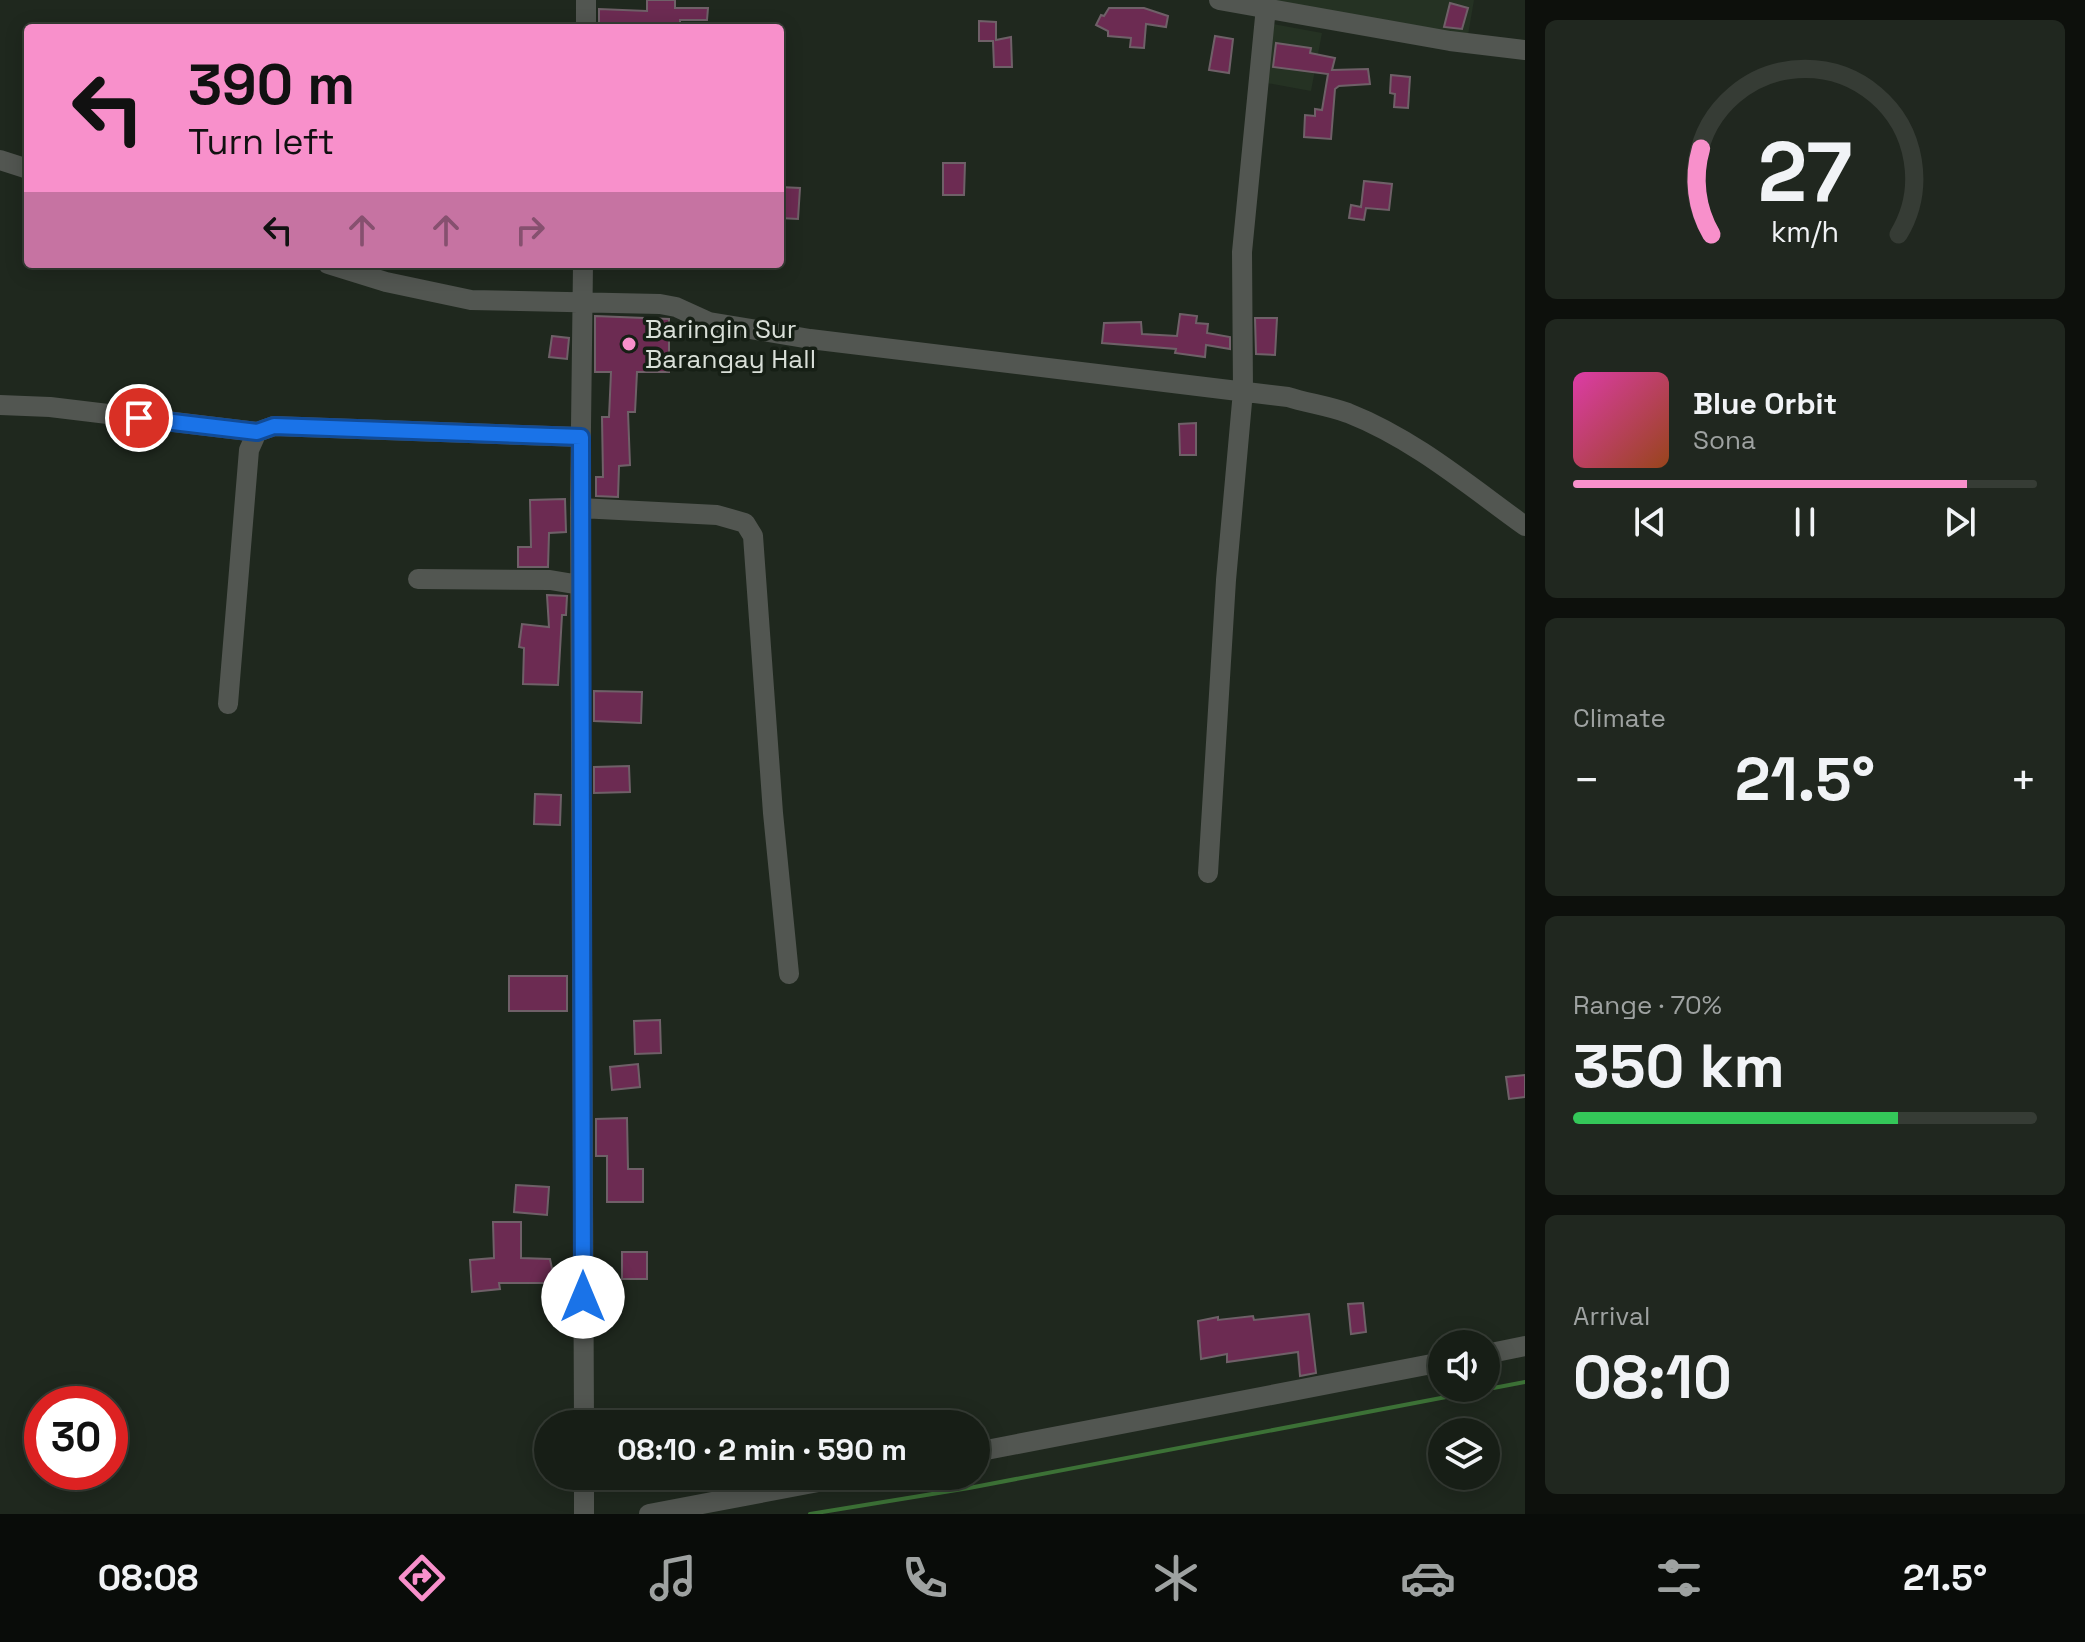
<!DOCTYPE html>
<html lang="en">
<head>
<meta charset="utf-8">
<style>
	:root { --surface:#171e16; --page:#20271f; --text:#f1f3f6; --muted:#9ea2a1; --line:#363c35; --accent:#f890cb }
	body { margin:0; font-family:"Space Grotesk",sans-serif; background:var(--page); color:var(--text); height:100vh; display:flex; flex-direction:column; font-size:30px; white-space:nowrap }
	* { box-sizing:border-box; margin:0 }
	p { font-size:26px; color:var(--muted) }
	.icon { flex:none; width:44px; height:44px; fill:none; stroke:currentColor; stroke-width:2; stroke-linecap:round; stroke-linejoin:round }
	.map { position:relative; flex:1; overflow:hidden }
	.side { display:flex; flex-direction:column; gap:20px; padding:20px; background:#0d100c; width:560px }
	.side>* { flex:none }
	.hud { position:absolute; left:24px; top:24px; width:760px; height:244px; border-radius:8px; box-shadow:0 4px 20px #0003,0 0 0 2px var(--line); background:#f890cb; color:#111; overflow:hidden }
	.controls { position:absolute; left:1428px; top:1330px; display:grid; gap:16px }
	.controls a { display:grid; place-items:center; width:72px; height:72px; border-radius:50%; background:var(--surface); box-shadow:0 4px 20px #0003,0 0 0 2px var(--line); font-size:40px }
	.speed { position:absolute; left:24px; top:1386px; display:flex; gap:16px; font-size:40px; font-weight:700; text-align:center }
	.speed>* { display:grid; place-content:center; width:104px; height:104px; border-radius:50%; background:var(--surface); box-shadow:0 4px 20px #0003,0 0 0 2px var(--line); line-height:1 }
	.speed .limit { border:12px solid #d22; background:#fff; color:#111 }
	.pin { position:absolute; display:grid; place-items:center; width:68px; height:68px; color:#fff; margin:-34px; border:4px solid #fff; border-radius:50%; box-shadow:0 2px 8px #0007 }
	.me { position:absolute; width:88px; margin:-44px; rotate:0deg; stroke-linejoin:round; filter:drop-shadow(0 0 6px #0008) }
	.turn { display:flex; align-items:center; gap:28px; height:168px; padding:0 32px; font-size:36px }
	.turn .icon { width:104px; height:104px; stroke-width:2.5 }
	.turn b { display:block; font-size:56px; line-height:68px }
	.lanes { display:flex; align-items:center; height:76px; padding:0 32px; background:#0003; justify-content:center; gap:40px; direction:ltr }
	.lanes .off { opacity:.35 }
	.big { font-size:60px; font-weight:800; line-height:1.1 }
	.side .tile { flex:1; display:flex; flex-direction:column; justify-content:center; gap:12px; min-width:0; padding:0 28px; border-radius:12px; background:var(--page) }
	.side .dial { align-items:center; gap:0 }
	.dial svg { height:208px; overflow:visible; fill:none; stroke:var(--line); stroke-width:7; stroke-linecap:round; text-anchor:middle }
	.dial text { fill:var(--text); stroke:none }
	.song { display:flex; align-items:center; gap:24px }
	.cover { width:96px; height:96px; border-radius:12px; background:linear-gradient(135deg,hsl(320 70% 55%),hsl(20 70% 35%)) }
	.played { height:8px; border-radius:4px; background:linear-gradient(90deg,var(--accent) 85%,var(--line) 85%) }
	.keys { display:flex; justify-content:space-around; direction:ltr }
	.heat { display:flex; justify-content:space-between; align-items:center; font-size:44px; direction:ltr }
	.charge { height:12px; border-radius:6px; background:linear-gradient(90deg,#34c759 70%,var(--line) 0) }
	.trip { position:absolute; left:534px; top:1410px; width:456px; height:80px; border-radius:40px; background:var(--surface); box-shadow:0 4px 20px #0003,0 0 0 2px var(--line); font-weight:800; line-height:80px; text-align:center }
	.dock { display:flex; height:128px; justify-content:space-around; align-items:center; background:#090c09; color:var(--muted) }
	.dock .icon { width:56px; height:56px }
	.dock .on { color:var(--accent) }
	.dock b { font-size:36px; color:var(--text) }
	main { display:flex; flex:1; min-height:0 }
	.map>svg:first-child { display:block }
	.built { fill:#253223 }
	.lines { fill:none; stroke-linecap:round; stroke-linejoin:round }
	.stream { stroke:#3c7136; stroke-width:4 }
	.building { fill:#6c2b52; stroke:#6f6068; stroke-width:2 }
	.minor { stroke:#525651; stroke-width:20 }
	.route-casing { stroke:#114b97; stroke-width:20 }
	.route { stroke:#1a73e8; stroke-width:14 }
	.poi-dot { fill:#f890cb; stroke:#161f15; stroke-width:3 }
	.labels { text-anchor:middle; stroke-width:7; stroke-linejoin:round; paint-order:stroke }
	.poi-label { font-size:26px; fill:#d9dfd8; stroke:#161f15; text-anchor:start }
</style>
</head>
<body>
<main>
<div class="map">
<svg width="1525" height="1514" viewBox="0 0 1525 1514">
	<rect width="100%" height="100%" fill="#1f281e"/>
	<path class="built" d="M1267,0H1474L1468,35Z
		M1273,24L1322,33L1311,91L1261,82Z"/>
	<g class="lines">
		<path class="stream" d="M810,1514L969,1488L1525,1382"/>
	</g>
	<path class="building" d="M647,0H675V8H708L707,20H680V28H599V9L647,11Z
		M1450,3L1468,8L1462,29L1444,27Z
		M1109,8H1144L1168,16L1166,27L1146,24L1144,48L1130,47L1131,38L1108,36V31L1096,25L1101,15L1104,16Z
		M979,21L996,22V40L1011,37L1012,67H994L993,41H979Z
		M1215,36L1233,39L1229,73L1209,70Z
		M1276,43L1311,48L1310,53L1335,58L1332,70L1368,69L1370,84L1339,86L1335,89L1331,139L1304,137L1305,115L1315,116V109L1322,110L1328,74L1273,67Z
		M1391,75L1410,77L1408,108L1394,107L1395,94L1390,93Z
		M943,163H965L964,195H943Z
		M1364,181L1392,184L1389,210L1366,208L1364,220L1349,218L1351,205L1361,207Z
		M780,187L800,188L798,219L780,218Z
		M1180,314L1197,316L1196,323L1208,324L1207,333L1230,337V349L1206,345L1205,357L1175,353L1176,349L1102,343L1104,323L1141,322L1142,334L1177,336Z
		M595,316L669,319V372H637L635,412H628L630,465L619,466L618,497L596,496V477H603L602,417H609L611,372H595Z
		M1255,318H1277L1275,355L1256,354Z
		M552,336L569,338L567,359L549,357Z
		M1196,423V455H1180L1179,424Z
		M565,499L566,532L549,533L548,567H518V547H531L530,500Z
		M547,595L567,596L566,615H562L558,685L523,684L524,648L519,647L522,624L549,627Z
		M594,691L642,692L641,723L594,721Z
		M629,766L630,792L594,793V767Z
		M535,794L561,795L560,825L534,824Z
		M509,976H567V1011H509Z
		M660,1020L661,1053L635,1054L634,1021Z
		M638,1064L640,1087L612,1090L610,1067Z
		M1525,1075V1097L1509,1099L1506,1077Z
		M627,1118L628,1169H643V1202H607V1156H596V1119Z
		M516,1185L549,1187L547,1215L514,1212Z
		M493,1222H521V1258L550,1259L555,1283H499L500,1289L472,1292L470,1260L494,1258Z
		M622,1252H647V1279H622Z
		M1363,1303L1366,1332L1351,1334L1348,1304Z
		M1309,1314L1316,1373L1300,1376L1298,1352L1227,1362V1354L1201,1359L1198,1321L1218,1317V1320L1253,1316L1254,1320Z"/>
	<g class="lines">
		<path class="minor" d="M1219,0L1450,41L1525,50
			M586,28V0
			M0,160L28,169
			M328,264L386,282L471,300L660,304L676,307L709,322L810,339L1288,397C1307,403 1329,406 1348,413C1414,439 1468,485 1525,526
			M583,264L580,508L584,1424
			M0,405L50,407L257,432
			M580,508L717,515L745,523L753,536L773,813L789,974
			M418,579L550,580L580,585
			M228,704L249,450L257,432L274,426L581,437
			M1208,873L1226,580L1243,391L1242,252L1266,7
			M1486,1354L1525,1346
			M976,1452L1442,1362
			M584,1476V1514
			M649,1514L850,1476"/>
	</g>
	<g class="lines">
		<defs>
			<path id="route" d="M139,418L257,432L274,426L581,437L583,1297"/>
		</defs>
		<use href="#route" class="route-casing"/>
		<use href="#route" class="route"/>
	</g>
	<circle class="poi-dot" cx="629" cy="344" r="8"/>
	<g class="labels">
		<g class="poi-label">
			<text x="645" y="338">Baringin Sur<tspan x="645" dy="30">Barangay Hall</tspan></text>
		</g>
	</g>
</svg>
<div class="controls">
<a><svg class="icon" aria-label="sound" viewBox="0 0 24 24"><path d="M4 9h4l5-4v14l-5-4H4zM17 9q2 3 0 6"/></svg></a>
<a><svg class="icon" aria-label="layers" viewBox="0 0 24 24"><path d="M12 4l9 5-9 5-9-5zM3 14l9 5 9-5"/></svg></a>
</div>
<div class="speed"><div class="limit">30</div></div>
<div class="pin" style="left:139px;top:418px;background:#d93025"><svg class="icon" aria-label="arrive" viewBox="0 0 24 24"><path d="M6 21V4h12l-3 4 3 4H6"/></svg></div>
<svg class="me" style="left:583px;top:1297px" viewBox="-20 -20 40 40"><circle r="19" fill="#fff"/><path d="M0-13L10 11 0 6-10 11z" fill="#1a73e8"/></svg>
<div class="trip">08:10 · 2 min · 590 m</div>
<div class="hud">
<div class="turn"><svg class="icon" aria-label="left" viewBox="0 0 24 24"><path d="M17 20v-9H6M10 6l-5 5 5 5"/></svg><div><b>390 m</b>Turn left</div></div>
<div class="lanes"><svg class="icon" aria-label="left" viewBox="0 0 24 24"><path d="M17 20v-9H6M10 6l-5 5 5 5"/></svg><svg class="icon off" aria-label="ahead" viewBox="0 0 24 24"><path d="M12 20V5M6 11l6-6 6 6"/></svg><svg class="icon off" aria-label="ahead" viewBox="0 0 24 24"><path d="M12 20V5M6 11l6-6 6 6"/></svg><svg class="icon off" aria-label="right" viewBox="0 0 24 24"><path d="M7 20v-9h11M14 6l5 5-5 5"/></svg></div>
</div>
</div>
<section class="side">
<div class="tile dial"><svg viewBox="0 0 100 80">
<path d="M14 69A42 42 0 1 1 86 69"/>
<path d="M14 69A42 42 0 0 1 10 36" stroke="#f890cb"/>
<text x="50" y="56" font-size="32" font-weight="700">27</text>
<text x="50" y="72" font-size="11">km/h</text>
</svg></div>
<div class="tile">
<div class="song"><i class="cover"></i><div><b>Blue Orbit</b><p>Sona</p></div></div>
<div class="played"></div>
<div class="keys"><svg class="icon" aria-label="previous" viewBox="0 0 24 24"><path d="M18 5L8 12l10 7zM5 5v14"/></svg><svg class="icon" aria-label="pause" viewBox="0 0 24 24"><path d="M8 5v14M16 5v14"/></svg><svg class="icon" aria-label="next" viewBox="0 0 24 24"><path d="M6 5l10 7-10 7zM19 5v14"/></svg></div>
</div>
<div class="tile"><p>Climate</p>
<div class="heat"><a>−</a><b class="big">21.5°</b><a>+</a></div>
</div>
<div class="tile"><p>Range · 70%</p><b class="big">350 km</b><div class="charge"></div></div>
<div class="tile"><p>Arrival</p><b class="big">08:10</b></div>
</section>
</main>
<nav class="dock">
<b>08:08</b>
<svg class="icon on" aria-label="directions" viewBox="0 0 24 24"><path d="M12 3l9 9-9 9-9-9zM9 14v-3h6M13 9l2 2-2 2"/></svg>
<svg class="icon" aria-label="music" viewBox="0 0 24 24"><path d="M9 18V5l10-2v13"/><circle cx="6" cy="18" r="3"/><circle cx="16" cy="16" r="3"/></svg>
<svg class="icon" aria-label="phone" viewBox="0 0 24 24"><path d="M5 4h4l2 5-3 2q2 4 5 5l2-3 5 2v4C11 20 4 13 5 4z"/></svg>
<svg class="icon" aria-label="climate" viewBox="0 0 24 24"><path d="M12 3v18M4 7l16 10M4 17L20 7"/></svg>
<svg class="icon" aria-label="car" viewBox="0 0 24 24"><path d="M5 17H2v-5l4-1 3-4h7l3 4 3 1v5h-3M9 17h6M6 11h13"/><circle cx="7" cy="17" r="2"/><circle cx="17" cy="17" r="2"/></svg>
<svg class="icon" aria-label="filters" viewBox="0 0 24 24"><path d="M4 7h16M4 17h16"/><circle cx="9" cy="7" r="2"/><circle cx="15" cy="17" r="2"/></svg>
<b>21.5°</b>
</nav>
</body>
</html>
